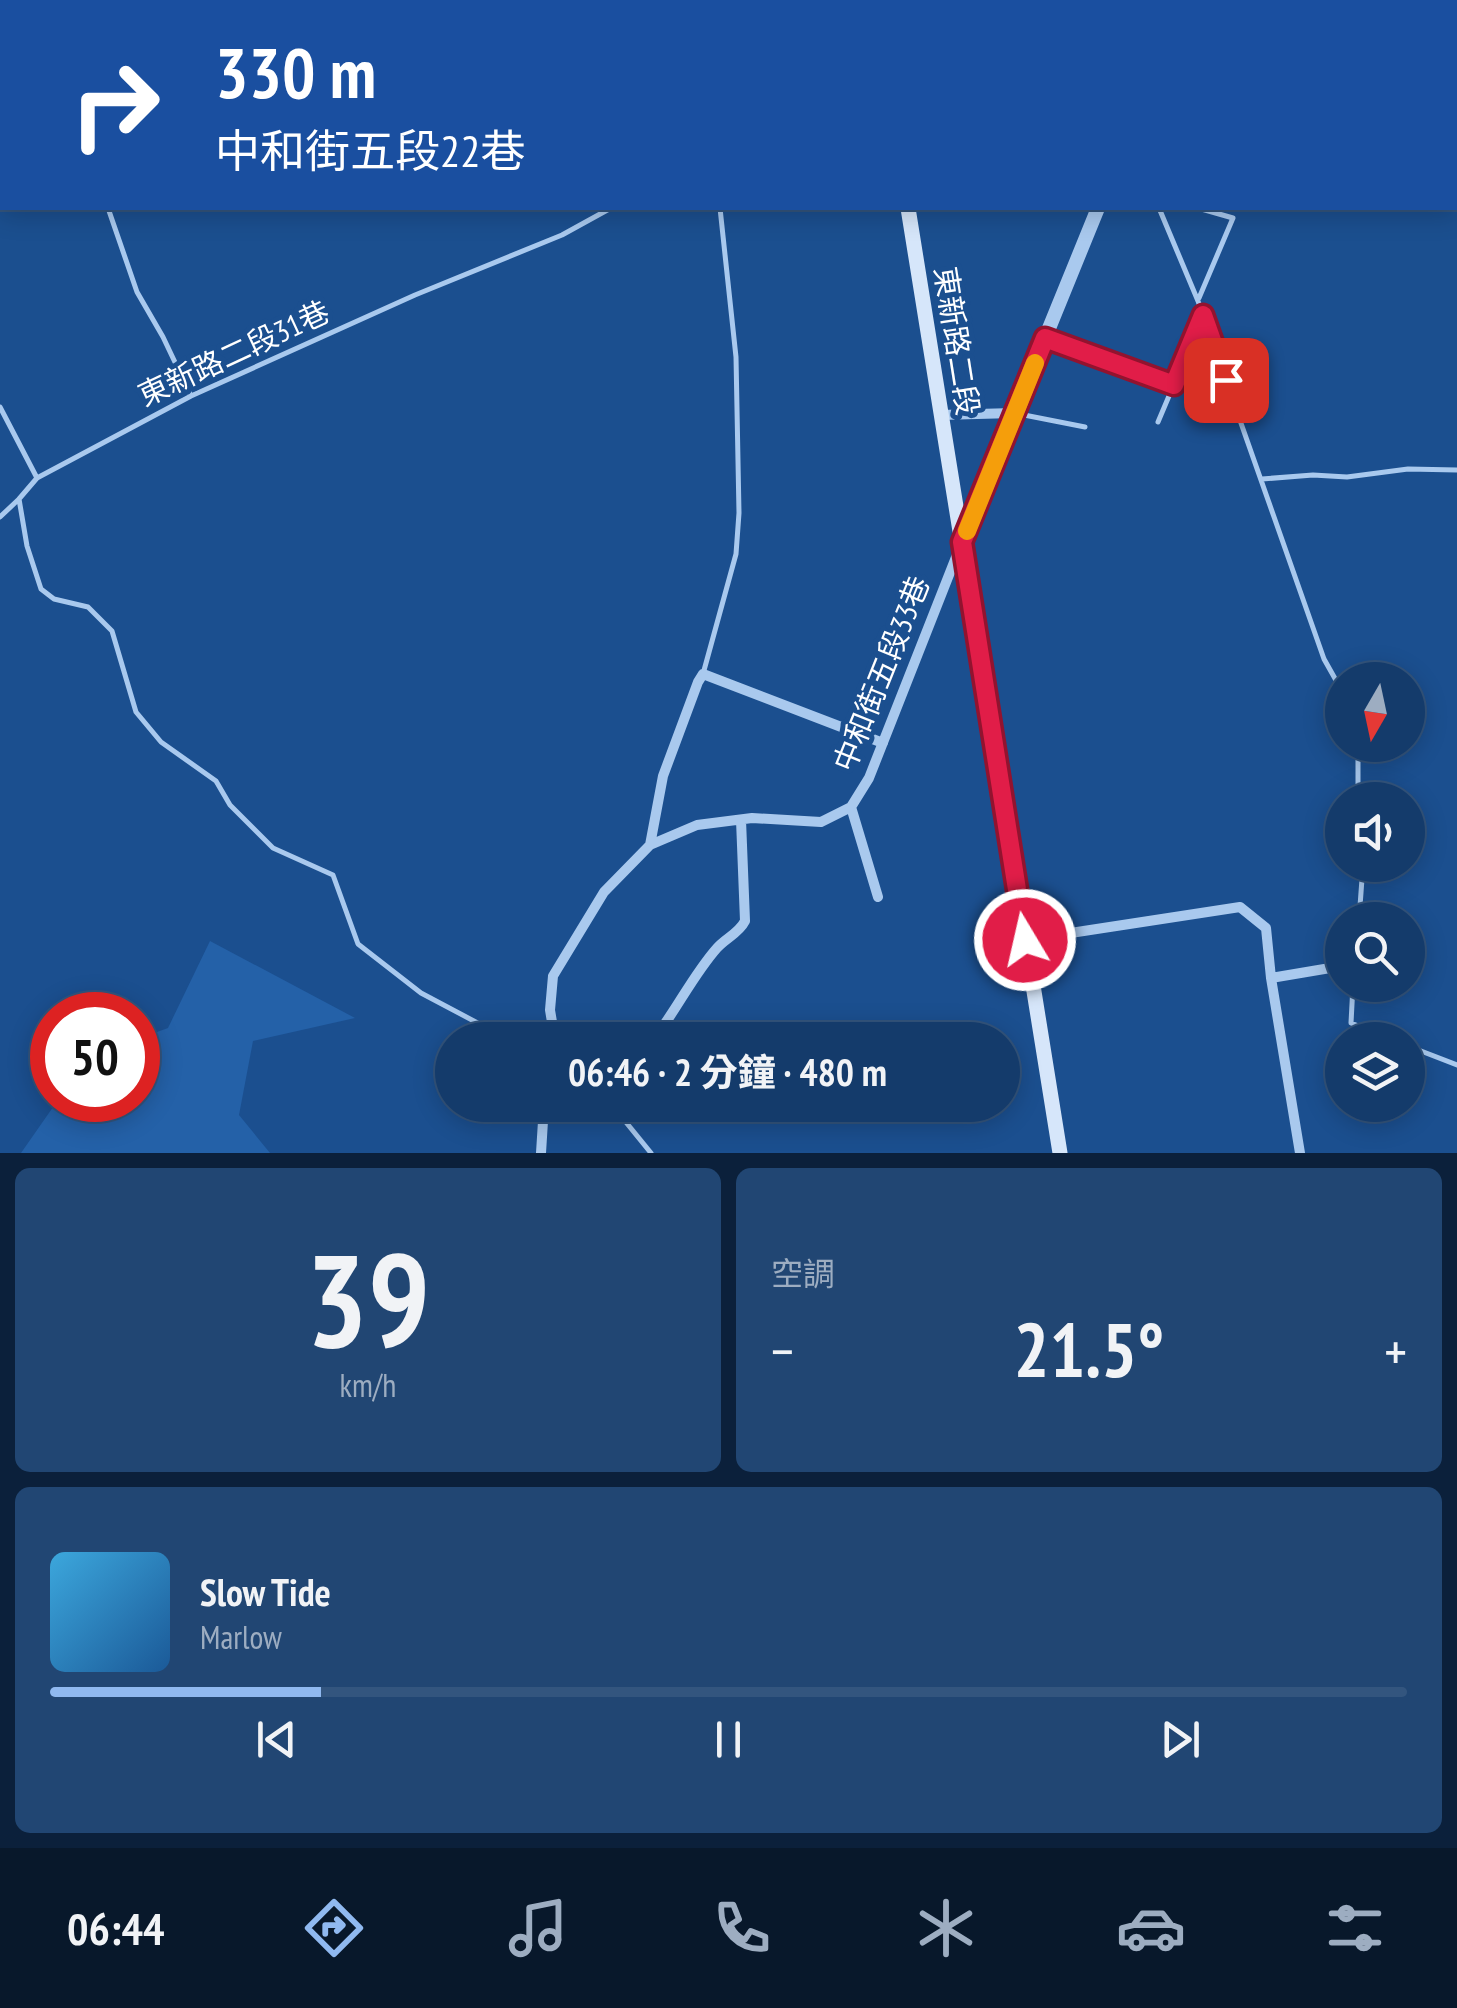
<!DOCTYPE html>
<html lang="zh-TW">
<head>
<meta charset="utf-8">
<style>
	:root { --surface:#143b6b; --page:#214673; --text:#f1f3f6; --muted:#9dadc1; --line:#33557e; --accent:#90b9f0 }
	body { margin:0; font-family:"PT Sans Narrow","Noto Sans TC",sans-serif; background:var(--page); color:var(--text); height:100vh; display:flex; flex-direction:column; font-size:38px; white-space:nowrap }
	* { box-sizing:border-box; margin:0 }
	p { font-size:32px; color:var(--muted) }
	.icon { flex:none; width:55px; height:55px; fill:none; stroke:currentColor; stroke-width:2; stroke-linecap:round; stroke-linejoin:round }
	.map { position:relative; height:1153px; overflow:hidden }
	.sheet { display:flex; flex-direction:column; gap:15px; padding:15px; background:#0b203b; flex:1 }
	.sheet>* { flex:none }
	.top-card { position:absolute; left:0px; top:0px; width:1458px; height:210px; box-shadow:0 5px 25px #0003,0 0 0 2px var(--line); background:#1a4fa0; color:#fff; overflow:hidden }
	.needle { width:65px; rotate:189deg }
	.tools { position:absolute; left:1325px; top:662px; display:grid; gap:20px }
	.tools a { display:grid; place-items:center; width:100px; height:100px; border-radius:50%; background:var(--surface); box-shadow:0 5px 25px #0003,0 0 0 2px var(--line); font-size:50px }
	.speed { position:absolute; left:30px; top:992px; display:flex; gap:20px; font-size:50px; font-weight:700; text-align:center }
	.speed>* { display:grid; place-content:center; width:130px; height:130px; border-radius:50%; background:var(--surface); box-shadow:0 5px 25px #0003,0 0 0 2px var(--line); line-height:1 }
	.speed .limit { border:15px solid #d22; background:#fff; color:#111 }
	.pin { position:absolute; display:grid; place-items:center; width:85px; height:85px; color:#fff; margin:-42px; border-radius:20px; box-shadow:0 5px 15px #0006 }
	.me { position:absolute; width:110px; margin:-55px; rotate:351deg; stroke-linejoin:round; filter:drop-shadow(0 0 8px #0008) }
	.turn { display:flex; align-items:center; gap:35px; height:210px; padding:0 50px; font-size:45px }
	.turn .icon { width:130px; height:130px; stroke-width:2.5 }
	.turn b { display:block; font-size:70px; line-height:85px }
	.big { font-size:75px; font-weight:700; line-height:1.1 }
	.sheet .card { flex:1; display:flex; flex-direction:column; justify-content:center; gap:15px; min-width:0; padding:0 35px; border-radius:15px; background:var(--page) }
	.sheet .dial { align-items:center; gap:0 }
	.dial b { font-size:130px; line-height:1 }
	.song { display:flex; align-items:center; gap:30px }
	.cover { width:120px; height:120px; border-radius:15px; background:linear-gradient(135deg,hsl(200 70% 55%),hsl(210 70% 35%)) }
	.played { height:10px; border-radius:5px; background:linear-gradient(90deg,var(--accent) 20%,var(--line) 20%) }
	.keys { display:flex; justify-content:space-around; direction:ltr }
	.heat { display:flex; justify-content:space-between; align-items:center; font-size:55px; direction:ltr }
	.sheet .tiles { flex:1; display:grid; gap:15px; grid-template-columns:1fr 1fr }
	.card:last-child { grid-column:span 2 }
	.trip { position:absolute; left:435px; top:1022px; width:585px; height:100px; border-radius:50px; background:var(--surface); box-shadow:0 5px 25px #0003,0 0 0 2px var(--line); font-weight:700; line-height:100px; text-align:center }
	.tabs { display:flex; height:160px; justify-content:space-around; align-items:center; background:#08182b; color:var(--muted) }
	.tabs .icon { width:70px; height:70px }
	.tabs .active { color:var(--accent) }
	.tabs b { font-size:45px; color:var(--text) }
	.map>svg:first-child { display:block }
	.green { fill:#2461a8 }
	.lines { fill:none; stroke-linecap:round; stroke-linejoin:round }
	.service { stroke:#a9c9ee; stroke-width:5 }
	.minor { stroke:#a9c9ee; stroke-width:10 }
	.tertiary { stroke:#a9c9ee; stroke-width:14 }
	.secondary { stroke:#d6e6fa; stroke-width:15 }
	.route-casing { stroke:#92132f; stroke-width:25 }
	.route { stroke:#e11d48; stroke-width:18 }
	.slow { stroke:#f59e0b; stroke-width:18 }
	.labels { text-anchor:middle; stroke-width:10; stroke-linejoin:round; paint-order:stroke }
	.street-label { font-size:30px; fill:#fff; stroke:#1b4f8f }
</style>
</head>
<body>
<div class="map">
<svg width="1457" height="1153" viewBox="0 0 1457 1153">
	<rect width="100%" height="100%" fill="#1b4f8f"/>
	<path class="green" d="M210,941L355,1018L253,1041L239,1115L270,1153H21L58,1100H138V1039L168,1028Z"/>
	<g class="lines">
		<path class="service" d="M45,0L46,2
			M329,2L333,0
			M928,2L929,0
			M1358,2L1360,0
			M108,208L137,292L163,337L191,396
			M1159,208L1198,301L1324,659L1342,691
			M1198,208L1233,218L1199,298
			M1045,338L1174,385
			M0,407L37,478
			M1019,414L1085,427
			M1158,422L1202,318
			M1262,479L1313,475L1347,477L1408,469L1457,470
			M0,517L19,499
			M703,674L736,554L739,513L736,357L720,208
			M1358,800V745
			M1359,920L1363,865
			M1353,985L1351,1023L1393,1040
			M523,1040L489,1029L421,993L358,944L333,875L273,848L230,805L216,781L161,742L136,712L112,631L88,607L54,599L41,589L27,546L19,499L37,478L191,396L415,295L562,235L611,208
			M1408,1046L1457,1065
			M612,1105L651,1153"/>
		<path class="minor" d="M1138,0L1153,2
			M1089,2L1094,0
			M940,415L1014,413
			M851,807L878,897
			M650,845L663,776L698,682L703,674L883,743
			M1025,940L1240,907L1266,928L1271,978L1300,1153
			M1271,978L1342,966
			M555,1040L550,1010L553,976L604,892L650,845L697,825L752,818L821,822L851,807L869,778L960,547
			M653,1040C676,1011 693,975 717,948C726,938 739,933 745,921L741,820
			M541,1153L544,1105"/>
		<path class="tertiary" d="M1177,2L1178,0
			M962,542L1098,208"/>
		<path class="secondary" d="M875,0V2
			M908,208L1060,1153"/>
	</g>
	<g class="lines">
		<defs>
			<path id="route" d="M1025,940L962,542L1045,338L1174,385L1203,315L1226,380"/>
		</defs>
		<use href="#route" class="route-casing"/>
		<use href="#route" class="route"/>
		<path class="slow" d="M967,531L1035,363"/>
	</g>
	<g class="labels">
		<g class="street-label">
			<text transform="translate(956 341) rotate(81)" y="10">東新路二段</text>
			<text transform="translate(234 354) rotate(-25)" y="10">東新路二段31巷</text>
			<text transform="translate(882 674) rotate(-68)" y="10">中和街五段33巷</text>
		</g>
	</g>
</svg>
<div class="tools">
<a><svg class="needle" viewBox="-14 -14 28 28"><path d="M0-13l5 13h-10z" fill="#e53935"/><path d="M0 13l5-13h-10z" fill="#9dadc1"/></svg></a>
<a><svg class="icon" aria-label="sound" viewBox="0 0 24 24"><path d="M4 9h4l5-4v14l-5-4H4zM17 9q2 3 0 6"/></svg></a>
<a><svg class="icon" aria-label="search" viewBox="0 0 24 24"><circle cx="10" cy="10" r="6"/><path d="M15 15l6 6"/></svg></a>
<a><svg class="icon" aria-label="layers" viewBox="0 0 24 24"><path d="M12 4l9 5-9 5-9-5zM3 14l9 5 9-5"/></svg></a>
</div>
<div class="speed"><div class="limit">50</div></div>
<div class="pin" style="left:1226px;top:380px;background:#d93025"><svg class="icon" aria-label="arrive" viewBox="0 0 24 24"><path d="M6 21V4h12l-3 4 3 4H6"/></svg></div>
<svg class="me" style="left:1025px;top:940px" viewBox="-20 -20 40 40"><circle r="17" fill="#e11d48" stroke="#fff" stroke-width="3"/><path d="M0-11L8 9 0 5-8 9z" fill="#fff"/></svg>
<div class="trip">06:46 · 2 分鐘 · 480 m</div>
<div class="top-card">
<div class="turn"><svg class="icon" aria-label="right" viewBox="0 0 24 24"><path d="M7 20v-9h11M14 6l5 5-5 5"/></svg><div><b>330 m</b>中和街五段22巷</div></div>
</div>
</div>
<section class="sheet">
<div class="tiles">
<div class="card dial"><b>39</b><p>km/h</p></div>
<div class="card"><p>空調</p>
<div class="heat"><a>−</a><b class="big">21.5°</b><a>+</a></div>
</div>
<div class="card">
<div class="song"><i class="cover"></i><div><b>Slow Tide</b><p>Marlow</p></div></div>
<div class="played"></div>
<div class="keys"><svg class="icon" aria-label="previous" viewBox="0 0 24 24"><path d="M18 5L8 12l10 7zM5 5v14"/></svg><svg class="icon" aria-label="pause" viewBox="0 0 24 24"><path d="M8 5v14M16 5v14"/></svg><svg class="icon" aria-label="next" viewBox="0 0 24 24"><path d="M6 5l10 7-10 7zM19 5v14"/></svg></div>
</div>
</div>
</section>
<nav class="tabs">
<b>06:44</b>
<svg class="icon active" aria-label="directions" viewBox="0 0 24 24"><path d="M12 3l9 9-9 9-9-9zM9 14v-3h6M13 9l2 2-2 2"/></svg>
<svg class="icon" aria-label="music" viewBox="0 0 24 24"><path d="M9 18V5l10-2v13"/><circle cx="6" cy="18" r="3"/><circle cx="16" cy="16" r="3"/></svg>
<svg class="icon" aria-label="phone" viewBox="0 0 24 24"><path d="M5 4h4l2 5-3 2q2 4 5 5l2-3 5 2v4C11 20 4 13 5 4z"/></svg>
<svg class="icon" aria-label="climate" viewBox="0 0 24 24"><path d="M12 3v18M4 7l16 10M4 17L20 7"/></svg>
<svg class="icon" aria-label="car" viewBox="0 0 24 24"><path d="M5 17H2v-5l4-1 3-4h7l3 4 3 1v5h-3M9 17h6M6 11h13"/><circle cx="7" cy="17" r="2"/><circle cx="17" cy="17" r="2"/></svg>
<svg class="icon" aria-label="filters" viewBox="0 0 24 24"><path d="M4 7h16M4 17h16"/><circle cx="9" cy="7" r="2"/><circle cx="15" cy="17" r="2"/></svg>
</nav>
</body>
</html>
